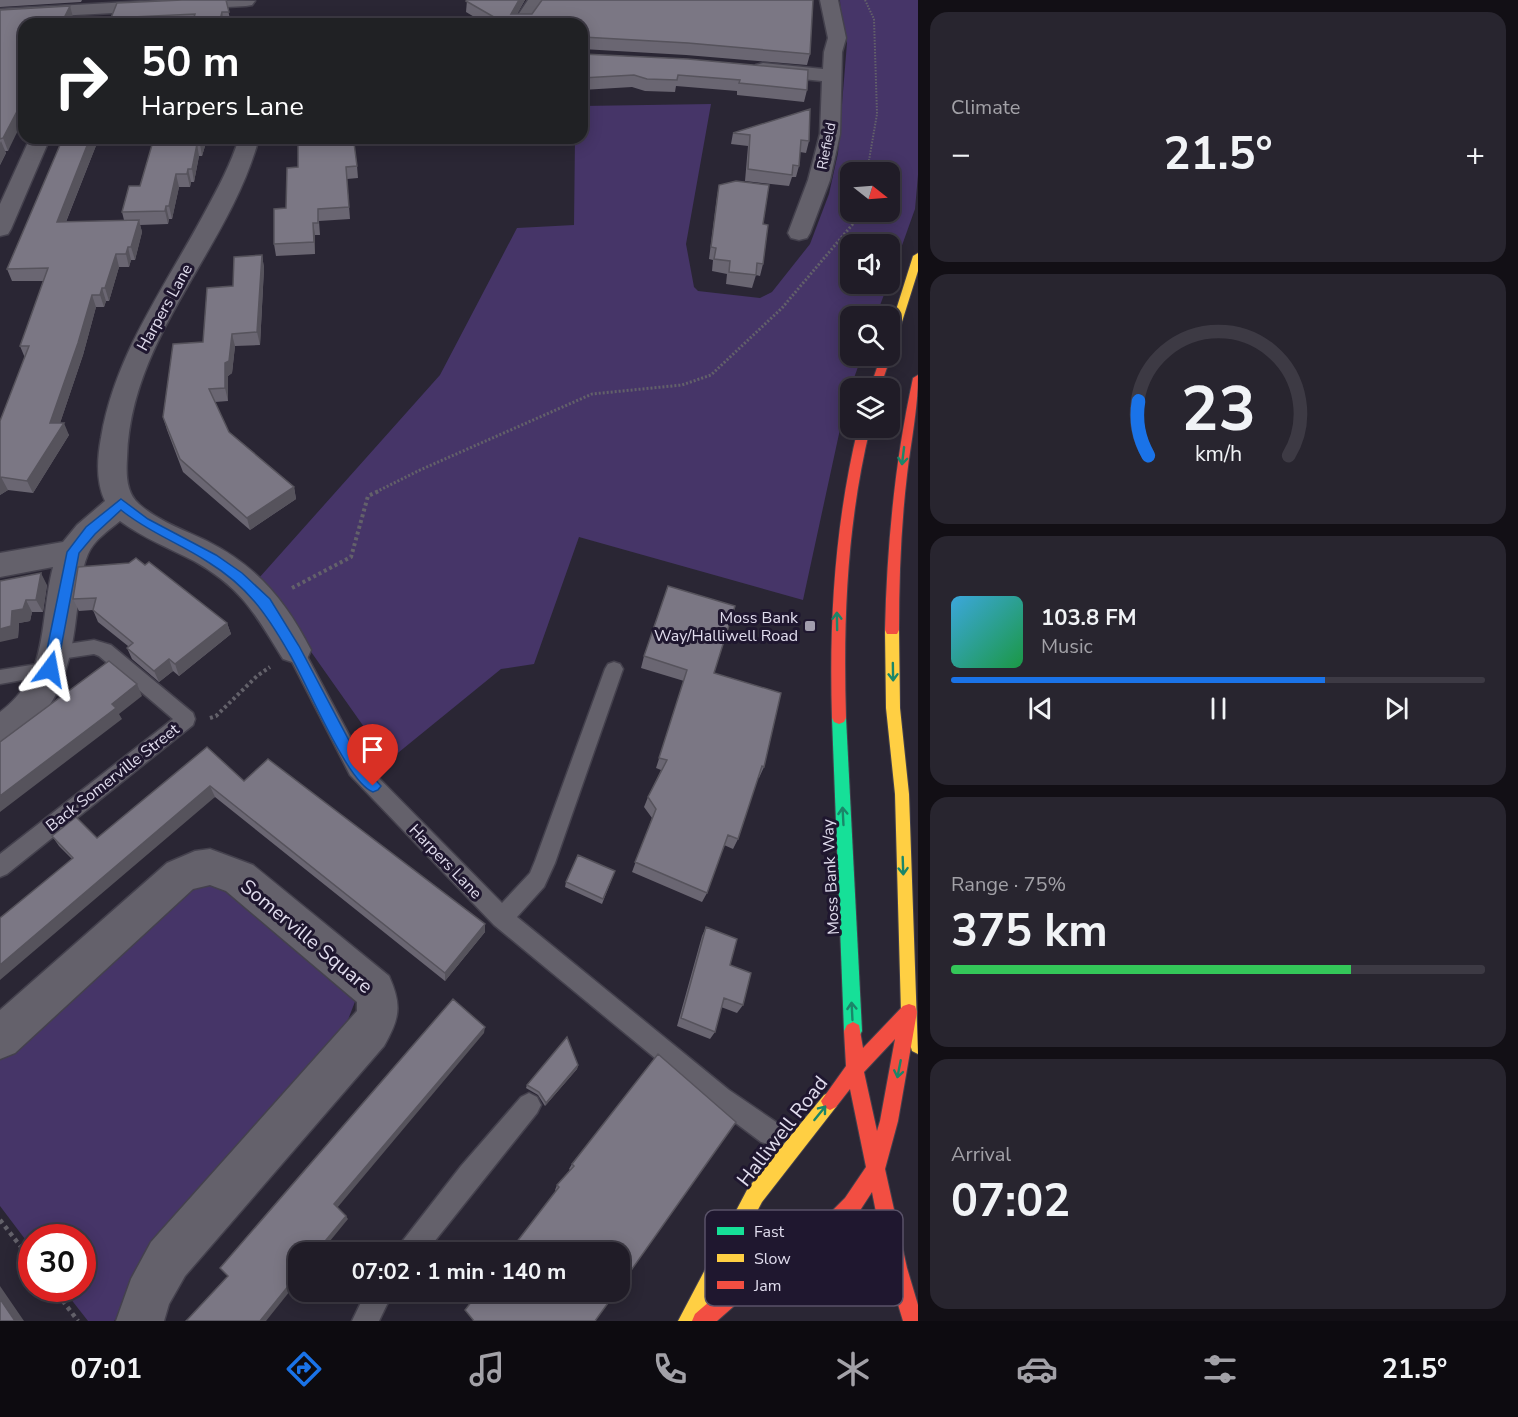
<!DOCTYPE html>
<html lang="en">
<head>
<meta charset="utf-8">
<style>
	:root { --surface:#201c27; --page:#28252f; --text:#f1f3f6; --muted:#a2a1a7; --line:#3d3a44; --accent:#1a73e8 }
	body { margin:0; font-family:"Nunito Sans",sans-serif; background:var(--page); color:var(--text); height:100vh; display:flex; flex-direction:column; font-size:22px; white-space:nowrap }
	* { box-sizing:border-box; margin:0 }
	p { font-size:20px; color:var(--muted) }
	.icon { flex:none; width:33px; height:33px; fill:none; stroke:currentColor; stroke-width:2; stroke-linecap:round; stroke-linejoin:round }
	.map { position:relative; flex:1; overflow:hidden }
	.side { display:flex; flex-direction:column; gap:12px; padding:12px; background:#120f15; width:600px }
	.side>* { flex:none }
	.banner { position:absolute; left:18px; top:18px; width:570px; height:126px; border-radius:18px; box-shadow:0 3px 15px #0003,0 0 0 2px var(--line); background:#202124; color:#fff; overflow:hidden }
	.needle { width:39px; rotate:107deg }
	.tools { position:absolute; left:840px; top:162px; display:grid; gap:12px }
	.tools a { display:grid; place-items:center; width:60px; height:60px; border-radius:12px; background:var(--surface); box-shadow:0 3px 15px #0003,0 0 0 2px var(--line); font-size:30px }
	.speed { position:absolute; left:18px; top:1224px; display:flex; gap:12px; font-size:30px; font-weight:700; text-align:center }
	.speed>* { display:grid; place-content:center; width:78px; height:78px; border-radius:50%; background:var(--surface); box-shadow:0 3px 15px #0003,0 0 0 2px var(--line); line-height:1 }
	.speed .limit { border:9px solid #d22; background:#fff; color:#111 }
	.pin { position:absolute; display:grid; place-items:center; width:51px; height:51px; color:#fff; margin:-62px -26px; border-radius:50% 50% 50% 0; rotate:-45deg; box-shadow:0 0 6px #0007 }
	.pin .icon { rotate:45deg }
	.me { position:absolute; width:66px; margin:-33px; rotate:13deg; stroke-linejoin:round; filter:drop-shadow(0 0 4px #0008) }
	.turn { display:flex; align-items:center; gap:21px; height:126px; padding:0 24px; font-size:27px }
	.turn .icon { width:78px; height:78px; stroke-width:2.5 }
	.turn b { display:block; font-size:42px; line-height:51px }
	.big { font-size:45px; font-weight:700; line-height:1.1 }
	.side .widget { flex:1; display:flex; flex-direction:column; justify-content:center; gap:9px; min-width:0; padding:0 21px; border-radius:18px; background:var(--page) }
	.side .dial { align-items:center; gap:0 }
	.dial svg { height:156px; overflow:visible; fill:none; stroke:var(--line); stroke-width:7; stroke-linecap:round; text-anchor:middle }
	.dial text { fill:var(--text); stroke:none }
	.song { display:flex; align-items:center; gap:18px }
	.cover { width:72px; height:72px; border-radius:9px; background:linear-gradient(135deg,hsl(200 70% 55%),hsl(140 70% 35%)) }
	.played { height:6px; border-radius:3px; background:linear-gradient(90deg,var(--accent) 70%,var(--line) 70%) }
	.keys { display:flex; justify-content:space-around; direction:ltr }
	.heat { display:flex; justify-content:space-between; align-items:center; font-size:33px; direction:ltr }
	.charge { height:9px; border-radius:4px; background:linear-gradient(90deg,#34c759 75%,var(--line) 0) }
	.trip { position:absolute; left:288px; top:1242px; width:342px; height:60px; border-radius:18px; background:var(--surface); box-shadow:0 3px 15px #0003,0 0 0 2px var(--line); font-weight:700; line-height:60px; text-align:center }
	.tabs { display:flex; height:96px; justify-content:space-around; align-items:center; background:#0d0b10; color:var(--muted) }
	.tabs .icon { width:42px; height:42px }
	.tabs .active { color:var(--accent) }
	.tabs b { font-size:27px; color:var(--text) }
	main { display:flex; flex:1; min-height:0 }
	.map>svg:first-child { display:block }
	.green { fill:#463568; fill-rule:evenodd }
	.lines { fill:none; stroke-linecap:round; stroke-linejoin:round }
	.lane-casing { stroke:#44414d; stroke-width:3 }
	.street-casing { stroke:#44414d; stroke-width:3 }
	.fast-casing { stroke:#44414d; stroke-width:2 }
	.slow-casing { stroke:#44414d; stroke-width:2 }
	.jam-casing { stroke:#44414d; stroke-width:2 }
	.path-far3 { stroke:#63616a; stroke-width:2; stroke-dasharray:1.5 1.5; stroke-linecap:butt }
	.path-far2 { stroke:#63616a; stroke-width:3; stroke-dasharray:2 2; stroke-linecap:butt }
	.path-far1 { stroke:#63616a; stroke-width:4; stroke-dasharray:3 3; stroke-linecap:butt }
	.path { stroke:#63616a; stroke-width:4.5; stroke-dasharray:4 4; stroke-linecap:butt }
	.lane { fill:#64616b; fill-rule:evenodd }
	.street { fill:#64616b; fill-rule:evenodd }
	.fast { fill:#16e098; fill-rule:evenodd }
	.slow { fill:#ffcf43; fill-rule:evenodd }
	.jam { fill:#f24e42; fill-rule:evenodd }
	.wall { fill:#6a6672 }
	.shaded-wall { fill:#56535c }
	.building { fill:#7b7784; stroke:#56535c; stroke-width:1.5 }
	.oneway { stroke:#1a8669 }
	.route { fill:#1a73e8; stroke:#114b97; stroke-width:1.5 }
	.poi-dot { fill:#a19dad; stroke:#1f172f; stroke-width:2 }
	.labels { text-anchor:middle; stroke-width:6; stroke-linejoin:round; paint-order:stroke }
	.far-street-label { font-size:14px; fill:#e1ddee; stroke:#1f172f }
	.street-label { font-size:16px; fill:#e1ddee; stroke:#1f172f }
	.poi-label { font-size:16px; fill:#e1ddee; stroke:#1f172f; text-anchor:end }
	.near-street-label { font-size:20px; fill:#e1ddee; stroke:#1f172f }
	.key { fill:#1f172f; stroke:#595268; stroke-width:1.5 }
	.key-label { font-size:16px; fill:#e1ddee }
</style>
</head>
<body>
<main>
<div class="map">
<svg width="918" height="1321" viewBox="0 0 918 1321">
	<rect width="100%" height="100%" fill="#2a2634"/>
	<path class="green" d="M840,0H918V175L915,209L890,279V244H850V284H888L876,316H850V356H862L847,397L803,600L579,537L534,664L501,669L388,761L259,578L440,375L517,228L574,225L575,138H582V106L711,104L686,244L694,287L698,291L760,298L772,292L810,244L829,194L838,153L847,43L841,20ZM850,172H890V212H850Z
		M222,880L356,999L346,1025L121,1313L114,1321H88L63,1289L82,1288V1238H32L31,1247L0,1206V1057L185,888Z"/>
	<g class="lines">
		<defs>
			<path id="lane" d="M94,640L111,645L193,713L195,719L193,725L7,874L0,877V854L173,719L99,656L94,654L54,660L48,658L45,653L48,648L54,646Z
				M295,643L301,645L364,763L502,903L530,873L535,861L605,669L608,664L614,662L620,664L623,669L555,863L544,887L517,917L729,1090L779,1124L782,1133L779,1142L770,1145L761,1142L713,1106L494,925L350,775L286,650L289,645Z
				M50,662L56,664L59,669L56,674L0,684V670Z
				M529,1093L537,1097L541,1105L537,1113L426,1252H397L401,1243L461,1166L521,1097Z
				M366,1292H393L379,1321H352Z"/>
			<path id="street" d="M167,0L255,1L252,5L246,6L0,19V9Z
				M528,0H546L530,24H512Z
				M820,0H838L846,38L842,52L840,134L830,180L810,233L807,238L799,240L791,238L788,233L808,180L820,134L822,81L763,75L756,73L754,69L756,65L763,63L823,69L824,52L828,38Z
				M30,138H50L11,229L8,234L0,236V204Z
				M239,138H259C229,250 130,336 127,458C126,474 126,493 139,504C158,521 184,530 207,541C257,566 286,601 311,650L307,659L295,663L283,659C255,614 243,589 194,561C169,548 143,538 120,521C109,530 94,540 88,554C80,573 79,597 76,618C70,670 55,725 0,745V712C50,676 39,620 53,567L0,577V553L63,542L77,525L105,501C96,482 97,459 101,438C115,354 165,287 205,212C218,188 231,164 239,138Z
				M210,849L253,865L389,976C402,1005 400,1018 384,1046L185,1276L169,1304L164,1321H116L131,1279L151,1242L357,1011V1002L226,891L210,885L193,889L15,1053L0,1059V1010L167,863L195,851Z"/>
			<path id="fast" d="M839,712L844,714L846,718L862,1031L859,1037L853,1040L847,1037L844,1031L832,718L834,714Z"/>
			<path id="slow" d="M918,253V271L895,344L890,347V329L913,256Z
				M892,625L897,626L899,630L900,708L909,794L918,1054L912,1051L901,1012L895,794L886,708L885,630L887,626Z
				M830,1092L836,1095L839,1101L836,1107L762,1202L699,1321H678L748,1188L824,1095Z"/>
			<path id="jam" d="M890,354L891,356L880,388H870L881,356H890Z
				M918,375C918,409 911,441 907,475C901,526 899,578 899,630L897,634H887L885,630C887,545 895,461 913,378Z
				M858,428H870C847,524 843,619 846,718L844,722L839,724L834,722L832,718C829,619 835,524 858,428Z
				M909,1004L915,1006L917,1012L898,1121L885,1169L907,1268L918,1305V1321H903L887,1268L872,1192L859,1212L827,1243L790,1257L717,1321H692L695,1314L777,1243L814,1229L845,1198L866,1167L850,1089L836,1107L830,1110L824,1107L821,1101L846,1066L844,1031L847,1025L853,1022L859,1025L863,1048L903,1006ZM895,1039L880,1121L877,1131L864,1072Z"/>
		</defs>
		<use href="#lane" class="lane-casing"/>
		<use href="#street" class="street-casing"/>
		<use href="#fast" class="fast-casing"/>
		<use href="#slow" class="slow-casing"/>
		<use href="#jam" class="jam-casing"/>
		<path class="path-far3" d="M865,0L874,19L877,114L867,172
			M857,214L858,212"/>
		<path class="path-far2" d="M376,492L420,470L592,394L682,385L711,375L782,308L852,225L858,213"/>
		<path class="path-far1" d="M292,588L351,557L368,496L379,491
			M210,718L216,716L257,676L270,667"/>
		<path class="path" d="M0,1220L32,1261
			M53,1288L78,1321"/>
		<use href="#lane" class="lane"/>
		<use href="#street" class="street"/>
		<use href="#fast" class="fast"/>
		<use href="#slow" class="slow"/>
		<use href="#jam" class="jam"/>
	</g>
	<path class="wall" d="M0,0H82L81,2L0,7Z
		M226,0L231,24H112L111,18Z
		M467,0H525L517,14L810,54L807,65L686,55L582,49L583,54L807,90L804,102L737,95V91L676,86L675,92L645,91L632,87L582,90V24H486L466,12Z
		M0,10L73,17L70,24H24L8,151H5L6,153L0,165Z
		M733,133L809,141L806,153L800,152L799,166L796,177H792L789,186L745,181L748,146L731,144Z
		M63,138H99L66,222L124,220L122,212L140,186L154,138H209L207,146H205L202,156H199L194,182H191L190,187H179L172,219H169L168,224L140,225L142,232L135,260H131L129,267H119L109,301H106L104,307H96L83,355L60,423L69,435L33,493L8,490L0,495L5,409L25,358L20,346L44,281H12L7,269Z
		M351,142L357,166L358,178L347,179L350,219L319,221L320,235H315V254L276,256L274,244L286,208L298,167Z
		M719,185L763,224V264L760,276L756,275L752,288L726,284L727,274L712,271L713,260L709,259L717,197Z
		M262,255L264,268L260,345L235,346L232,373L228,376V401L215,402L229,432L294,487L296,499L250,530L183,472L167,430L163,417L233,286Z
		M78,567L227,623L231,634L179,676L173,671L159,682L132,659L127,648L128,646L98,622L93,610L79,611L73,599Z
		M0,581L47,585L43,612H32L30,621L19,623L18,638Z
		M644,656L714,673L764,767L759,778H758L738,839L733,849L724,845L707,893L702,902L632,872L652,818L644,807L648,797L661,770L656,768L684,681L641,668Z
		M207,747L244,781L485,932L445,981L215,797L72,859L59,846L52,836L97,838Z
		M615,871L602,904L565,887L566,882Z
		M706,927L730,965L743,1005L737,1013L721,1007L715,1032L710,1039L677,1026L702,936Z
		M658,1054L556,1191L555,1190L557,1185L570,1170L569,1169L572,1164Z
		M578,1065L577,1069L545,1106L538,1095L526,1088L527,1085Z"/>
	<path class="shaded-wall" d="M519,0H525L511,24V14Z
		M70,6L73,17L70,24H61Z
		M222,12L224,24H219Z
		M24,98V118L8,151L3,138Z
		M90,138H99L61,234L57,222Z
		M201,138H203L205,146L202,156L200,144Z
		M206,138H209L207,146Z
		M1,141L6,153L0,165V143Z
		M197,144L199,156L194,182L192,169Z
		M188,169L191,182L190,187L187,174Z
		M176,174L179,187L172,219L169,206Z
		M166,206L169,219L168,224L165,211Z
		M139,220L142,232L135,260L131,247Z
		M313,223L315,235V254L314,242Z
		M128,247L131,260L129,267L126,254Z
		M116,254L119,267L109,301L105,288Z
		M262,255L264,268L260,345L257,332Z
		M102,288L106,301L104,307L100,295Z
		M92,295L96,307L83,355L56,435L50,423Z
		M232,334L235,346L232,373L228,376V401L225,388V363Z
		M64,423L69,435L33,493L27,481Z
		M1,477L8,490L0,495V479Z
		M294,487L296,499L250,530L247,518Z
		M41,573L47,585L43,612L36,600Z
		M26,600L32,612L30,621L19,623L18,638L0,642V629L12,611Z
		M227,623L231,634L179,676L175,664Z
		M169,659L173,671L159,682L154,671Z
		M137,684L142,696L119,714L122,719L0,812V796L112,704Z
		M210,786L215,797L0,980V965Z
		M485,924V932L445,981V973Z
		M485,1027L484,1033L337,1208L334,1204Z
		M578,1065L577,1069L545,1106L546,1103Z
		M346,1216L348,1219L321,1252H316Z
		M298,1274V1281L266,1321H260Z
		M0,1286L24,1321H15L0,1299Z"/>
	<path class="building" d="M182,0H226L229,12H222L219,24H192L195,14L111,18L117,3Z
		M467,0H519L511,14H532L542,0H813L810,54L688,43L583,37L582,38V24H506L466,1Z
		M70,6L61,24H24V98L3,138L0,139V10Z
		M582,48L583,54L688,59L808,70L807,90L739,83L740,80L678,75L677,80L647,79L634,75L582,78Z
		M810,109L809,141L801,140L799,166L793,165L792,175L748,169L750,135L733,133Z
		M63,138H90L57,222L139,220L131,247H128L126,254H116L105,288H102L100,295H92L78,343L50,423H64L27,481L1,477L0,479V421L29,346H20L48,268L7,269Z
		M154,138H201L200,144H197L192,169H188L187,174H176L169,206H166L165,211L122,212L129,186H140Z
		M298,138H350V142L354,143L357,166L346,167L349,207L318,209V223H313L314,242L274,244V209L286,208L287,168L298,167Z
		M736,181L769,185L763,224L768,225L763,264L757,263L756,275L729,272L730,261L714,259L716,248L711,247L719,185Z
		M262,255L257,332L232,334L229,361L225,363V388L209,389L229,432L294,487L247,518L180,459L163,417L173,344L203,342L207,288L233,286L234,257Z
		M136,558L145,565L149,562L227,623L175,664L169,659L154,671L127,648L133,643L93,610L96,598L73,599L78,567L129,563Z
		M41,573L36,600H26L23,609L12,611L11,626L0,629V581Z
		M668,586L735,606L714,673L781,693L764,767L762,766L738,839L728,835L707,893L635,862L656,809L648,797L667,760L659,758L687,670L644,656Z
		M109,661L137,684L112,704L116,708L0,796V742Z
		M207,747L244,781L268,759L485,924L445,973L210,786L0,965V918L73,858L52,836L76,817L97,838Z
		M578,855L615,871L603,899L566,882Z
		M706,927L737,939L730,965L751,973L743,1005L724,998L715,1032L681,1018Z
		M453,999L485,1027L334,1204L346,1216L316,1252H298V1274L260,1321H186L228,1276L220,1268Z
		M567,1037L578,1065L546,1103L539,1092L527,1085Z
		M658,1054L736,1122L620,1286V1252H509L559,1187L557,1185L574,1166L572,1164Z
		M479,1292H616L595,1321H474L465,1310Z
		M0,1299L15,1321H0Z"/>
	<defs><path id="oneway-shaft" d="M-6 0H5M1.5-3L5.5 0L1.5 3" fill="none" stroke-width="1.6" stroke-linecap="round" stroke-linejoin="round" transform="scale(1.5)"/></defs>
	<g class="oneway">
		<use href="#oneway-shaft" transform="translate(903 456) rotate(97)"/>
		<use href="#oneway-shaft" transform="translate(837 621) rotate(-91)"/>
		<use href="#oneway-shaft" transform="translate(893 672) rotate(89)"/>
		<use href="#oneway-shaft" transform="translate(843 816) rotate(-93)"/>
		<use href="#oneway-shaft" transform="translate(903 866) rotate(88)"/>
		<use href="#oneway-shaft" transform="translate(852 1011) rotate(-93)"/>
		<use href="#oneway-shaft" transform="translate(899 1069) rotate(101)"/>
		<use href="#oneway-shaft" transform="translate(820 1113) rotate(-51)"/>
	</g>
	<path class="route" d="M121,499L148,519L216,555L242,573L270,599L299,646L362,765L381,786L378,790L373,792C347,783 306,681 289,653C266,613 247,586 208,562C179,543 148,532 121,510L95,534L79,553L57,669L50,674L45,673L43,669L67,552L86,527Z"/>
	<rect class="poi-dot" x="804" y="620" width="12" height="12" rx="3"/>
	<g class="labels">
		<g class="far-street-label">
			<text transform="translate(826 146) rotate(-79)" y="5">Riefield</text>
		</g>
		<g class="street-label">
			<text transform="translate(164 307) rotate(-61)" y="6">Harpers Lane</text>
			<text transform="translate(112 777) rotate(-38)" y="6">Back Somerville Street</text>
			<text transform="translate(446 861) rotate(46)" y="6">Harpers Lane</text>
			<text transform="translate(830 877) rotate(-93)" y="6">Moss Bank Way</text>
		</g>
		<g class="poi-label">
			<text x="798" y="623">Moss Bank<tspan x="798" dy="18">Way/Halliwell Road</tspan></text>
		</g>
		<g class="near-street-label">
			<text transform="translate(307 936) rotate(40)" y="7">Somerville Square</text>
			<text transform="translate(782 1131) rotate(-52)" y="7">Halliwell Road</text>
		</g>
	</g>
	<rect x="705" y="1210" width="198" height="96" rx="9" class="key"/>
	<rect x="717" y="1227" width="27" height="8" fill="#16e098"/>
	<rect x="717" y="1254" width="27" height="8" fill="#ffcf43"/>
	<rect x="717" y="1281" width="27" height="8" fill="#f24e42"/>
	<g class="key-label">
		<text x="754" y="1237">Fast</text>
		<text x="754" y="1264">Slow</text>
		<text x="754" y="1291">Jam</text>
	</g>
</svg>
<div class="tools">
<a><svg class="needle" viewBox="-14 -14 28 28"><path d="M0-13l5 13h-10z" fill="#e53935"/><path d="M0 13l5-13h-10z" fill="#a2a1a7"/></svg></a>
<a><svg class="icon" aria-label="sound" viewBox="0 0 24 24"><path d="M4 9h4l5-4v14l-5-4H4zM17 9q2 3 0 6"/></svg></a>
<a><svg class="icon" aria-label="search" viewBox="0 0 24 24"><circle cx="10" cy="10" r="6"/><path d="M15 15l6 6"/></svg></a>
<a><svg class="icon" aria-label="layers" viewBox="0 0 24 24"><path d="M12 4l9 5-9 5-9-5zM3 14l9 5 9-5"/></svg></a>
</div>
<div class="speed"><div class="limit">30</div></div>
<div class="pin" style="left:373px;top:786px;background:#d93025"><svg class="icon" aria-label="arrive" viewBox="0 0 24 24"><path d="M6 21V4h12l-3 4 3 4H6"/></svg></div>
<svg class="me" style="left:50px;top:669px" viewBox="-20 -20 40 40"><path d="M0-17L14 15 0 8-14 15z" fill="#1a73e8" stroke="#fff" stroke-width="4"/></svg>
<div class="trip">07:02 · 1 min · 140 m</div>
<div class="banner">
<div class="turn"><svg class="icon" aria-label="right" viewBox="0 0 24 24"><path d="M7 20v-9h11M14 6l5 5-5 5"/></svg><div><b>50 m</b>Harpers Lane</div></div>
</div>
</div>
<section class="side">
<div class="widget"><p>Climate</p>
<div class="heat"><a>−</a><b class="big">21.5°</b><a>+</a></div>
</div>
<div class="widget dial"><svg viewBox="0 0 100 80">
<path d="M14 69A42 42 0 1 1 86 69"/>
<path d="M14 69A42 42 0 0 1 9 41" stroke="#1a73e8"/>
<text x="50" y="56" font-size="32" font-weight="700">23</text>
<text x="50" y="72" font-size="11">km/h</text>
</svg></div>
<div class="widget">
<div class="song"><i class="cover"></i><div><b>103.8 FM</b><p>Music</p></div></div>
<div class="played"></div>
<div class="keys"><svg class="icon" aria-label="previous" viewBox="0 0 24 24"><path d="M18 5L8 12l10 7zM5 5v14"/></svg><svg class="icon" aria-label="pause" viewBox="0 0 24 24"><path d="M8 5v14M16 5v14"/></svg><svg class="icon" aria-label="next" viewBox="0 0 24 24"><path d="M6 5l10 7-10 7zM19 5v14"/></svg></div>
</div>
<div class="widget"><p>Range · 75%</p><b class="big">375 km</b><div class="charge"></div></div>
<div class="widget"><p>Arrival</p><b class="big">07:02</b></div>
</section>
</main>
<nav class="tabs">
<b>07:01</b>
<svg class="icon active" aria-label="directions" viewBox="0 0 24 24"><path d="M12 3l9 9-9 9-9-9zM9 14v-3h6M13 9l2 2-2 2"/></svg>
<svg class="icon" aria-label="music" viewBox="0 0 24 24"><path d="M9 18V5l10-2v13"/><circle cx="6" cy="18" r="3"/><circle cx="16" cy="16" r="3"/></svg>
<svg class="icon" aria-label="phone" viewBox="0 0 24 24"><path d="M5 4h4l2 5-3 2q2 4 5 5l2-3 5 2v4C11 20 4 13 5 4z"/></svg>
<svg class="icon" aria-label="climate" viewBox="0 0 24 24"><path d="M12 3v18M4 7l16 10M4 17L20 7"/></svg>
<svg class="icon" aria-label="car" viewBox="0 0 24 24"><path d="M5 17H2v-5l4-1 3-4h7l3 4 3 1v5h-3M9 17h6M6 11h13"/><circle cx="7" cy="17" r="2"/><circle cx="17" cy="17" r="2"/></svg>
<svg class="icon" aria-label="filters" viewBox="0 0 24 24"><path d="M4 7h16M4 17h16"/><circle cx="9" cy="7" r="2"/><circle cx="15" cy="17" r="2"/></svg>
<b>21.5°</b>
</nav>
</body>
</html>
